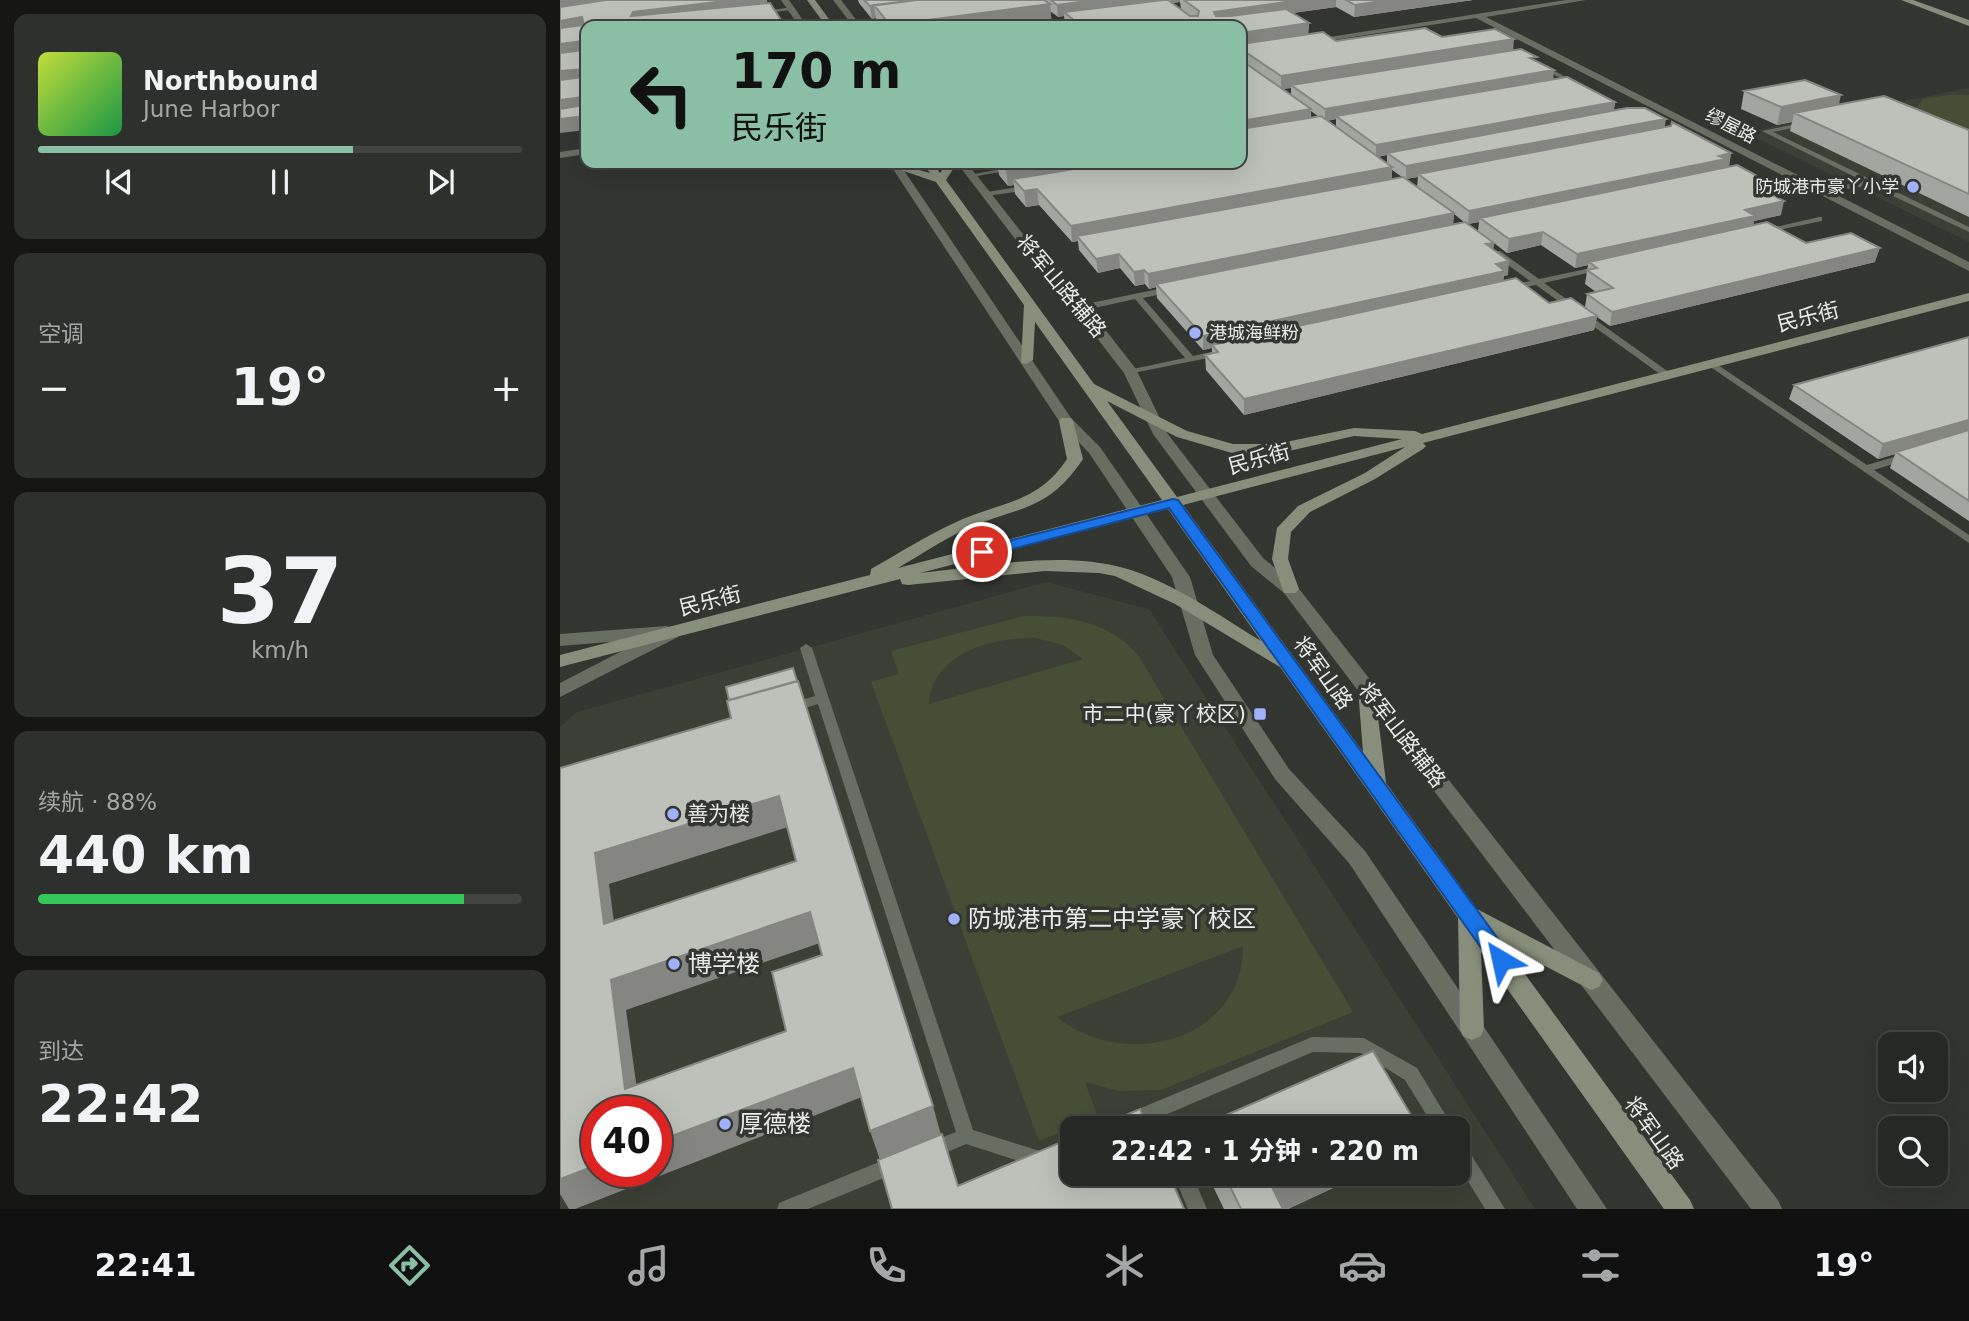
<!DOCTYPE html>
<html lang="zh">
<head>
<meta charset="utf-8">
<style>
	:root { --surface:#262825; --page:#2e302d; --text:#f1f3f6; --muted:#a4a6a7; --line:#424442; --accent:#8abfa5 }
	body { margin:0; font-family:"DejaVu Sans","Noto Sans SC",sans-serif; background:var(--page); color:var(--text); height:100vh; display:flex; flex-direction:column; font-size:26px; white-space:nowrap }
	* { box-sizing:border-box; margin:0 }
	p { font-size:23px; color:var(--muted) }
	.icon { flex:none; width:38px; height:38px; fill:none; stroke:currentColor; stroke-width:2; stroke-linecap:round; stroke-linejoin:round }
	.map { position:relative; flex:1; overflow:hidden }
	.details { display:flex; flex-direction:column; gap:14px; padding:14px; background:#151614; width:560px }
	.details>* { flex:none }
	.hud { position:absolute; left:21px; top:21px; width:665px; height:147px; border-radius:14px; box-shadow:0 7px 28px #0002,0 0 0 2px var(--line); background:#8abfa5; color:#111; overflow:hidden }
	.buttons { position:absolute; left:1318px; top:1032px; display:grid; gap:14px }
	.buttons a { display:grid; place-items:center; width:70px; height:70px; border-radius:14px; background:var(--surface); box-shadow:0 7px 28px #0002,0 0 0 2px var(--line); font-size:35px }
	.speed { position:absolute; left:21px; top:1096px; display:flex; gap:14px; font-size:35px; font-weight:700; text-align:center }
	.speed>* { display:grid; place-content:center; width:91px; height:91px; border-radius:50%; background:var(--surface); box-shadow:0 7px 28px #0002,0 0 0 2px var(--line); line-height:1 }
	.speed .limit { border:10px solid #d22; background:#fff; color:#111 }
	.pin { position:absolute; display:grid; place-items:center; width:60px; height:60px; color:#fff; margin:-30px; border:4px solid #fff; border-radius:50%; box-shadow:0 2px 7px #0007 }
	.me { position:absolute; width:77px; margin:-38px; rotate:324deg; stroke-linejoin:round; filter:drop-shadow(0 0 5px #0008) }
	.turn { display:flex; align-items:center; gap:24px; height:147px; padding:0 35px; font-size:32px }
	.turn .icon { width:91px; height:91px; stroke-width:2.5 }
	.turn b { display:block; font-size:49px; line-height:60px }
	.big { font-size:52px; font-weight:700; line-height:1.1 }
	.details .widget { flex:1; display:flex; flex-direction:column; justify-content:center; gap:10px; min-width:0; padding:0 24px; border-radius:14px; background:var(--page) }
	.details .dial { align-items:center; gap:0 }
	.dial b { font-size:91px; line-height:1 }
	.song { display:flex; align-items:center; gap:21px }
	.cover { width:84px; height:84px; border-radius:10px; background:linear-gradient(135deg,hsl(70 70% 55%),hsl(140 70% 35%)) }
	.played { height:7px; border-radius:4px; background:linear-gradient(90deg,var(--accent) 65%,var(--line) 65%) }
	.keys { display:flex; justify-content:space-around; direction:ltr }
	.heat { display:flex; justify-content:space-between; align-items:center; font-size:38px; direction:ltr }
	.charge { height:10px; border-radius:5px; background:linear-gradient(90deg,#34c759 88%,var(--line) 0) }
	.trip { position:absolute; left:500px; top:1116px; width:410px; height:70px; border-radius:14px; background:var(--surface); box-shadow:0 7px 28px #0002,0 0 0 2px var(--line); font-weight:700; line-height:70px; text-align:center }
	.menu { display:flex; height:112px; justify-content:space-around; align-items:center; background:#0f100f; color:var(--muted) }
	.menu .icon { width:49px; height:49px }
	.menu .on { color:var(--accent) }
	.menu b { font-size:32px; color:var(--text) }
	main { display:flex; flex:1; min-height:0 }
	.map>svg:first-child { display:block }
	.built { fill:#3b3f35; fill-rule:evenodd }
	.green { fill:#464f36; fill-rule:evenodd }
	.lines { fill:none; stroke-linecap:round; stroke-linejoin:round }
	.lane { fill:#696e62; fill-rule:evenodd }
	.street { fill:#696e62; fill-rule:evenodd }
	.secondary { fill:#878e7b; fill-rule:evenodd }
	.wall { fill:#a3a5a0; fill-rule:evenodd }
	.shaded-wall { fill:#858682 }
	.building { fill:#bec0ba; stroke:#858682; stroke-width:2; fill-rule:evenodd }
	.route { fill:#1a73e8; stroke:#114b97; stroke-width:2 }
	.poi-dot { fill:#a1b2fd; stroke:#333531; stroke-width:2.5 }
	.labels { text-anchor:middle; stroke-width:7; stroke-linejoin:round; paint-order:stroke }
	.far-street-label { font-size:18px; fill:#ebecea; stroke:#333531 }
	.far-poi-label { font-size:18px; fill:#ebecea; stroke:#333531; text-anchor:end }
	.street-label { font-size:21px; fill:#ebecea; stroke:#333531 }
	.poi-label { font-size:21px; fill:#ebecea; stroke:#333531; text-anchor:end }
	.near-poi-label { font-size:24px; fill:#ebecea; stroke:#333531; text-anchor:start }
</style>
</head>
<body>
<main>
<section class="details">
<div class="widget">
<div class="song"><i class="cover"></i><div><b>Northbound</b><p>June Harbor</p></div></div>
<div class="played"></div>
<div class="keys"><svg class="icon" aria-label="previous" viewBox="0 0 24 24"><path d="M18 5L8 12l10 7zM5 5v14"/></svg><svg class="icon" aria-label="pause" viewBox="0 0 24 24"><path d="M8 5v14M16 5v14"/></svg><svg class="icon" aria-label="next" viewBox="0 0 24 24"><path d="M6 5l10 7-10 7zM19 5v14"/></svg></div>
</div>
<div class="widget"><p>空调</p>
<div class="heat"><a>−</a><b class="big">19°</b><a>+</a></div>
</div>
<div class="widget dial"><b>37</b><p>km/h</p></div>
<div class="widget"><p>续航 · 88%</p><b class="big">440 km</b><div class="charge"></div></div>
<div class="widget"><p>到达</p><b class="big">22:42</b></div>
</section>
<div class="map">
<svg width="1409" height="1209" viewBox="0 0 1409 1209">
	<rect width="100%" height="100%" fill="#333531"/>
	<path class="built" d="M1409,88V242L1184,132Z
		M486,582L589,609L975,1209H0V727L17,712ZM37,1111H96V1171H37ZM513,1129H898V1174H513Z"/>
	<path class="green" d="M1389,95H1409V135L1356,108L1363,99Z
		M464,616C507,615 549,621 578,655L793,1012L601,1090L559,1091L525,1082L538,1117L479,1141L311,682L339,674L331,651ZM475,638L503,645L523,659L369,704C372,653 433,637 475,638ZM683,946C683,1043 563,1071 497,1017Z"/>
	<g class="lines">
		<path class="lane" d="M233,7L231,10L200,14L197,12Z
			M333,17L335,20L295,26L292,24Z
			M522,18L520,21L496,24L493,22Z
			M978,64H982L1020,85L1015,86L978,66Z
			M1245,122L1248,124L1247,125L1213,132L1409,227V232L1310,185L1260,194V190L1303,181L1202,131Z
			M474,163H490L412,177L408,175Z
			M471,185H474V189L427,196L423,194L427,192Z
			M1259,217H1262V221L1203,233L1199,231Z
			M934,251H940L979,279L1045,265V269L984,283L1110,373V377H1104L976,285L948,290V286L970,281L934,255Z
			M613,286L617,289L616,291L583,298L633,356L660,350L663,351V355L568,374V370L625,358L575,299L521,311L517,308L521,305Z
			M1152,361L1307,465L1344,454H1352L1353,456L1352,458L1314,470L1409,535V543L1149,366V362Z
			M246,644L252,648L413,1130L486,1153L489,1159L486,1165L480,1168L406,1144L369,1160L363,1157L360,1151L363,1145L396,1132L258,704L229,713L224,711L222,708L224,705L255,696L240,648Z
			M752,1037L804,1038L857,1068L894,1129H875L845,1080L801,1053L753,1052L605,1115L611,1129H593L590,1121L572,1129H542L545,1123Z
			M898,1141L904,1143L945,1209H925L898,1165Z
			M336,1155L343,1158L345,1164L343,1170L248,1209H217L219,1203Z
			M613,1174H632L647,1209H628Z"/>
		<path class="street" d="M221,0H229L247,26H239Z
			M273,0H281L301,26H293Z
			M1006,0H1026L926,17L1409,262V271L916,18L748,44L744,41Z
			M26,148V154L0,158V152Z
			M329,163H339L511,418L540,447L630,577L653,655L729,769L805,851L1047,1209H1017L789,863L715,779L635,655L612,577L529,453L499,421Z
			M397,163H407L499,280L526,305L576,369L607,433L703,558L736,585L1218,1200L1222,1209H1191L724,593L691,566L593,434L564,373L516,311L491,286Z
			M106,626L118,629L121,633L118,637L0,697V683L85,639L0,646V634Z"/>
		<path class="secondary" d="M247,0H255L274,26H266Z
			M1341,0H1353L1409,20V26Z
			M363,163H373L380,173L387,163H397L386,180L534,384L627,431L673,444H716L794,428L855,431L862,434L1409,293V301L863,443L866,446L863,449L815,479L750,512L731,532L728,559L739,589L736,593H724L712,559L717,528L738,506L805,473L845,447L623,505L803,752L798,689L807,683L814,684L826,783L917,909L1039,973L1043,980L1039,987L1031,990L943,944L1130,1200L1134,1209H1104L921,952L924,1029L921,1036L912,1040L903,1036L900,1029L898,918L720,667L615,604L555,576L539,573L485,571L348,585L342,584L340,579L0,667V655L310,575L311,569C338,554 364,537 392,524C437,502 477,505 507,459L499,421L501,418H511L513,421L523,459C487,513 457,506 404,530C381,541 360,555 338,568L602,500L475,322L473,360L466,364L461,363L464,305L376,182L332,167L337,164L370,173ZM547,401L617,437L672,453L716,454L794,436L842,439L617,497ZM608,509L701,641C658,615 613,582 564,568C499,550 426,567 360,573Z"/>
	</g>
	<path class="wall" d="M298,0H913L794,17L776,7L732,13L749,23L748,34L776,41L882,37L953,50L977,61L993,80L1055,102L1054,110L1105,127L1171,153L1169,166L1164,168L1212,184L1210,194L1221,215L1194,221L1193,225L1246,243L1315,262L1050,326L1037,317L1034,330L684,415L646,370L645,355L652,354V348L643,350L597,298L596,287L589,289L585,284L575,286L560,268L538,273L519,250L518,241L512,242L479,205L466,207L455,194L454,185L448,186L439,175L438,167H435L431,163H525V167L534,165L531,163H681V26H507L505,25L504,16L498,17L490,11L492,25L482,26H318L316,18L312,19L299,3ZM620,2L621,9L612,3ZM731,88V95L722,89ZM751,111L759,117L751,118ZM776,119V127L767,121ZM827,155V163L818,157ZM832,170L842,177L832,179ZM858,177L857,187L846,179ZM894,214L904,222L893,224ZM919,222L918,231L908,224ZM934,243L947,253L981,245L1015,268L1028,265L1025,284L1036,292L1027,294L1025,307L989,303L943,281L944,276L948,275L933,250Z
		M1184,91L1279,105L1409,130V217L1230,131L1232,122L1217,125L1181,109Z
		M1409,337V521L1330,468L1335,454L1318,459L1229,399L1234,385Z
		M647,1174H803L728,1209H664Z"/>
	<path class="shaded-wall" d="M0,0H83L0,9Z
		M173,0H207L208,7L97,23L98,26H72L71,16L73,12Z
		M535,0H597V4L504,12V16L498,17L497,5Z
		M611,0H620V2L611,3Z
		M740,0H776V7L654,24V12Z
		M829,0H913L794,17L795,5Z
		M490,4L492,25L482,26H330V25Z
		M310,6H314L316,18L312,19Z
		M22,17L26,28L0,33V21Z
		M749,23L748,36L681,46V33Z
		M954,39L953,52L731,85V88L721,89V76Z
		M24,41L26,48L0,56V44Z
		M24,69L26,76L0,83V71Z
		M994,70L993,82L776,116V119L765,121V109Z
		M1281,95L1277,113H1234L1232,122L1217,125L1221,107Z
		M22,97L26,109L0,113V100Z
		M1055,102L1053,114L827,153V155L816,157V145Z
		M751,109L750,123L681,135V121Z
		M26,116V130L0,133V119Z
		M1106,119L1104,131L858,174V177L846,179V166Z
		M1171,153L1169,166L1164,167L1163,172L920,218L919,222L908,224L909,211Z
		M492,163H525L526,172L453,179L454,185L448,186L446,170Z
		M832,167V183L517,236L518,241L512,242L511,226Z
		M1212,184L1209,197L1197,187Z
		M477,189L479,205L466,207L464,191Z
		M1224,201L1221,215L1194,221L1192,229L1029,262L1028,265L1015,268L1017,254L1185,210Z
		M894,213L893,227L596,284V287L589,289L588,274Z
		M983,232L981,245L947,253L949,239Z
		M934,243L932,256L926,244Z
		M1320,248L1315,262L1050,326L1052,312Z
		M559,254L560,268L538,273L536,259Z
		M949,261L948,275L944,276L943,284L652,345V348L643,350V336Z
		M584,270L585,284L575,286L574,272Z
		M1037,316L1034,330L684,415V399Z
		M1409,420V433L1336,452L1335,454L1318,459L1323,444Z
		M219,796L228,827L49,884L58,954L44,924L35,853Z
		M250,912L260,943L66,1010L80,1111L65,1089L51,980Z
		M293,1068L302,1097L15,1209H9L0,1194V1179L37,1165V1171H96V1142Z
		M373,1106L381,1135L320,1160L310,1131Z
		M851,1115L849,1129H820Z
		M718,1174H803L728,1209H708V1179Z"/>
	<path class="building" d="M46,0H173L73,12L71,16L210,3L225,26H98L97,23L72,26H26V116L0,119V109L24,105L22,97L0,100V80L22,77L24,69L0,71V53L23,50L24,41L0,44V28L24,25L22,17L0,21V7Z
		M304,0H357L310,6Z
		M357,0H484L490,4L330,25L314,5Z
		M491,0H535L497,5Z
		M603,0H608L630,16H638L639,11L624,0H740L654,12L656,16H670L726,9L749,23L681,33V26H521L504,12Z
		M786,0H829L795,5Z
		M865,28L882,37L935,29L954,39L721,76L681,49V44L763,32L776,41Z
		M961,49L977,57L970,58L994,70L765,109L731,85Z
		M681,60L751,109L681,121Z
		M1007,77L1055,102L816,145L776,116Z
		M1245,80L1281,95L1221,107L1184,91Z
		M1324,96L1409,130V194L1234,113Z
		M1067,108H1085L1106,119L846,166L827,153Z
		M761,116L832,167L511,226L477,189L464,191L453,179L550,163H681V129Z
		M1112,122L1171,153L1159,156L1166,159L909,211L858,174L1111,126Z
		M440,163H492L446,170Z
		M1177,165L1212,184L1197,187L1224,201L1185,210L1195,216L1017,254L983,232L949,239L920,218Z
		M843,177L894,213L588,274L584,270L574,272L559,254L536,259L517,236Z
		M905,222L934,243L926,244L949,261L936,264L945,271L643,336L596,284Z
		M1207,222L1246,243L1291,233L1320,248L1052,312L1027,294L1053,288L1027,270L1037,268L1029,262Z
		M956,278L989,303L1011,298L1037,316L684,399L645,355L658,352L652,345Z
		M1409,337V420L1323,444L1234,385Z
		M1409,430V501L1336,452Z
		M233,668L237,681L169,700L166,687Z
		M238,681L373,1106L310,1131L293,1068L96,1142V1111H37V1165L0,1179V768L171,718L167,701ZM219,796L236,861L44,924L35,853ZM250,912L262,955L212,972L226,1031L65,1089L51,980Z
		M813,1051L851,1115L820,1129H643L641,1126Z
		M580,1109L588,1129H533Z
		M382,1134L398,1186L513,1137V1174H609L624,1209H332L318,1160Z
		M664,1174H718L708,1179L723,1209H681Z"/>
	<path class="route" d="M613,499L618,500L949,954L952,960L949,966L941,969L934,966L609,508L422,557L415,552L417,549Z"/>
	<g class="poi-dot">
		<circle cx="1353" cy="187" r="7"/>
		<circle cx="635" cy="333" r="7"/>
		<rect x="693" y="707" width="14" height="14" rx="3.5"/>
		<circle cx="113" cy="814" r="7"/>
		<circle cx="394" cy="919" r="7"/>
		<circle cx="114" cy="964" r="7"/>
		<circle cx="165" cy="1124" r="7"/>
	</g>
	<g class="labels">
		<g class="far-street-label">
			<text transform="translate(1171 126) rotate(27)" y="6">缪屋路</text>
		</g>
		<g class="far-poi-label">
			<text x="1339" y="193">防城港市豪丫小学</text>
			<text x="649" y="339" text-anchor="start">港城海鲜粉</text>
		</g>
		<g class="street-label">
			<text transform="translate(501 286) rotate(50)" y="7">将军山路辅路</text>
			<text transform="translate(1248 317) rotate(-14)" y="7">民乐街</text>
			<text transform="translate(699 459) rotate(-15)" y="7">民乐街</text>
			<text transform="translate(150 601) rotate(-14)" y="7">民乐街</text>
			<text transform="translate(763 673) rotate(54)" y="7">将军山路</text>
			<text transform="translate(842 735) rotate(52)" y="7">将军山路辅路</text>
			<text transform="translate(1094 1133) rotate(54)" y="7">将军山路</text>
		</g>
		<g class="poi-label">
			<text x="686" y="721">市二中(豪丫校区)</text>
			<text x="127" y="821" text-anchor="start">善为楼</text>
		</g>
		<g class="near-poi-label">
			<text x="408" y="927">防城港市第二中学豪丫校区</text>
			<text x="128" y="972">博学楼</text>
			<text x="179" y="1132">厚德楼</text>
		</g>
	</g>
</svg>
<div class="buttons">
<a><svg class="icon" aria-label="sound" viewBox="0 0 24 24"><path d="M4 9h4l5-4v14l-5-4H4zM17 9q2 3 0 6"/></svg></a>
<a><svg class="icon" aria-label="search" viewBox="0 0 24 24"><circle cx="10" cy="10" r="6"/><path d="M15 15l6 6"/></svg></a>
</div>
<div class="speed"><div class="limit">40</div></div>
<div class="pin" style="left:422px;top:552px;background:#d93025"><svg class="icon" aria-label="arrive" viewBox="0 0 24 24"><path d="M6 21V4h12l-3 4 3 4H6"/></svg></div>
<svg class="me" style="left:941px;top:960px" viewBox="-20 -20 40 40"><path d="M0-17L14 15 0 8-14 15z" fill="#1a73e8" stroke="#fff" stroke-width="4"/></svg>
<div class="trip">22:42 · 1 分钟 · 220 m</div>
<div class="hud">
<div class="turn"><svg class="icon" aria-label="left" viewBox="0 0 24 24"><path d="M17 20v-9H6M10 6l-5 5 5 5"/></svg><div><b>170 m</b>民乐街</div></div>
</div>
</div>
</main>
<nav class="menu">
<b>22:41</b>
<svg class="icon on" aria-label="directions" viewBox="0 0 24 24"><path d="M12 3l9 9-9 9-9-9zM9 14v-3h6M13 9l2 2-2 2"/></svg>
<svg class="icon" aria-label="music" viewBox="0 0 24 24"><path d="M9 18V5l10-2v13"/><circle cx="6" cy="18" r="3"/><circle cx="16" cy="16" r="3"/></svg>
<svg class="icon" aria-label="phone" viewBox="0 0 24 24"><path d="M5 4h4l2 5-3 2q2 4 5 5l2-3 5 2v4C11 20 4 13 5 4z"/></svg>
<svg class="icon" aria-label="climate" viewBox="0 0 24 24"><path d="M12 3v18M4 7l16 10M4 17L20 7"/></svg>
<svg class="icon" aria-label="car" viewBox="0 0 24 24"><path d="M5 17H2v-5l4-1 3-4h7l3 4 3 1v5h-3M9 17h6M6 11h13"/><circle cx="7" cy="17" r="2"/><circle cx="17" cy="17" r="2"/></svg>
<svg class="icon" aria-label="filters" viewBox="0 0 24 24"><path d="M4 7h16M4 17h16"/><circle cx="9" cy="7" r="2"/><circle cx="15" cy="17" r="2"/></svg>
<b>19°</b>
</nav>
</body>
</html>
